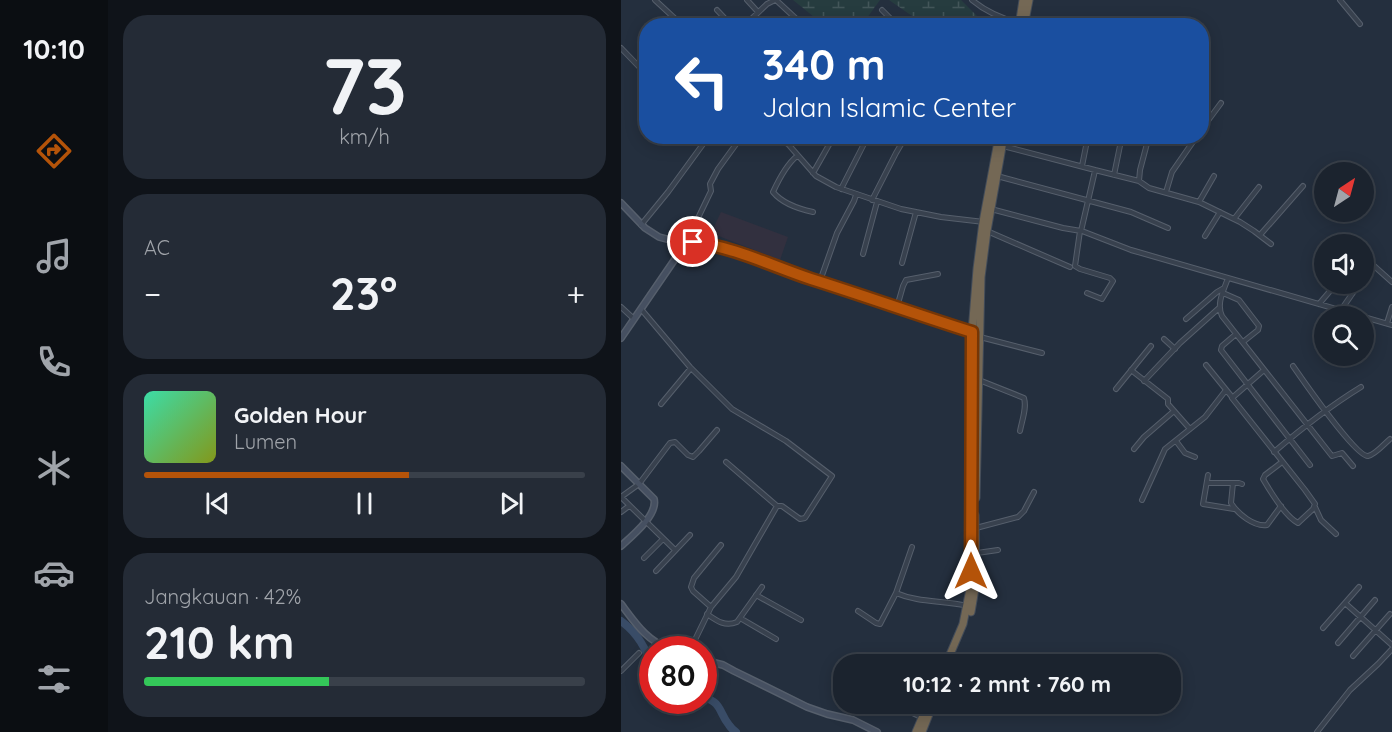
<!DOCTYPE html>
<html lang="id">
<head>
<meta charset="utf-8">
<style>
	:root { --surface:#1b232e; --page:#242b36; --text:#f1f3f6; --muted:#a0a4aa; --line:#39404a; --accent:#b45309 }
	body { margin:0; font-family:Quicksand,sans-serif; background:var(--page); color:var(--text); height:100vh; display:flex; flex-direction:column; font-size:22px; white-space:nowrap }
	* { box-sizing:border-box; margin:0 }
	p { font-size:20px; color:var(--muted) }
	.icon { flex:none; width:33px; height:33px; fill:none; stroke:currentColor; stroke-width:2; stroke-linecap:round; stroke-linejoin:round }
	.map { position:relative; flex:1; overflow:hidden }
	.details { display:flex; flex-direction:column; gap:15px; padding:15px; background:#0f1319; width:513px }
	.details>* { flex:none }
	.hud { position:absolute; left:18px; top:18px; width:570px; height:126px; border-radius:24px; box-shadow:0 3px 15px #0003,0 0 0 2px var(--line); background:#1a4fa0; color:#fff; overflow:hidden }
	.needle { width:39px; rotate:36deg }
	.controls { position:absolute; left:693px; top:162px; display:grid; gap:12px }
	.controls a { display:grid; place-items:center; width:60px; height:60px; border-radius:50%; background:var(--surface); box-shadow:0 3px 15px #0003,0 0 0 2px var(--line); font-size:30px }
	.speed { position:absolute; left:18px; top:636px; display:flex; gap:12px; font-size:30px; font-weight:700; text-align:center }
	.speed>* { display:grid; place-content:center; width:78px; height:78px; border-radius:50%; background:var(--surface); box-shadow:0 3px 15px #0003,0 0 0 2px var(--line); line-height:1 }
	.speed .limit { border:9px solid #d22; background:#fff; color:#111 }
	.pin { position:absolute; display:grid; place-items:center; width:51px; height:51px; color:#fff; margin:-26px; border:3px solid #fff; border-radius:50%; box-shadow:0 2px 6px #0007 }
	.me { position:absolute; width:66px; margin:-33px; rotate:0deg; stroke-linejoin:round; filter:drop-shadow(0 0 4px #0008) }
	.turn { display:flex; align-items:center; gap:21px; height:126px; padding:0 24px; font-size:27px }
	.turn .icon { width:78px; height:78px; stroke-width:2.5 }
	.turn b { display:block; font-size:42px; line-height:51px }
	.big { font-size:45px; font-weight:700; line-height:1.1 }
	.details .card { flex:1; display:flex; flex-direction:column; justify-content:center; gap:9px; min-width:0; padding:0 21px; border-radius:24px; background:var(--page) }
	.details .dial { align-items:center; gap:0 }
	.dial b { font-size:78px; line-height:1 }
	.song { display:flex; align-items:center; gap:18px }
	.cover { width:72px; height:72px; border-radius:9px; background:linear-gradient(135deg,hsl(160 70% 55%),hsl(70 70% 35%)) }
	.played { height:6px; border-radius:3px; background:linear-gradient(90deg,var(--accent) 60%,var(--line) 60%) }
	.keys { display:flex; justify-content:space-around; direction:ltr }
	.heat { display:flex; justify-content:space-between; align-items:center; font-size:33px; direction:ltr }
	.charge { height:9px; border-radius:4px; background:linear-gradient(90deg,#34c759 42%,var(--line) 0) }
	.trip { position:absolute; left:212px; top:654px; width:348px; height:60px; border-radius:24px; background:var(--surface); box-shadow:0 3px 15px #0003,0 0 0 2px var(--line); font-weight:700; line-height:60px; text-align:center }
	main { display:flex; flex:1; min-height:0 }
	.tabs { display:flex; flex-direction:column; width:108px; justify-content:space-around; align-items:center; background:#0b0e12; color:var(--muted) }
	.tabs .icon { width:42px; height:42px }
	.tabs .on { color:var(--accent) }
	.tabs b { font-size:27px; color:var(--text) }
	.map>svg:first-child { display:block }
	.medical { fill:#32303f }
	.wetland { fill:url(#wetland-marsh) }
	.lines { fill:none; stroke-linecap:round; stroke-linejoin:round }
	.river { stroke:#394c67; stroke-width:8 }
	.street-casing { stroke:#565f6c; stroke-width:6 }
	.secondary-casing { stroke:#565f6c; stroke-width:8 }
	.highway-casing { stroke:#434c59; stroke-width:9 }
	.street { stroke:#38414e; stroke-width:4 }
	.secondary { stroke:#465061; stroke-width:5 }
	.highway { stroke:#746855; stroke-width:7 }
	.route-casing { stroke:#753606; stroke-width:15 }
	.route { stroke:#b45309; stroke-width:10 }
</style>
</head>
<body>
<main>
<nav class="tabs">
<b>10:10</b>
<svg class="icon on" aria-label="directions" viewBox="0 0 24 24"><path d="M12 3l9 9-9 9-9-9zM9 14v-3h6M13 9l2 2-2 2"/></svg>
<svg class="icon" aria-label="music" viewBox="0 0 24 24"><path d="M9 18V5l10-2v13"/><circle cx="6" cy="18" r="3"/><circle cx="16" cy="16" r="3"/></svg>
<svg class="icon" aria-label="phone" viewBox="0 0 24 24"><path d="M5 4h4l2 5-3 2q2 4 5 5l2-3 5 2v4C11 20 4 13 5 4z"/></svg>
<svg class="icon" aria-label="climate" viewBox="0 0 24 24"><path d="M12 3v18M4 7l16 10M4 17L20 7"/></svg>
<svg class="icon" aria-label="car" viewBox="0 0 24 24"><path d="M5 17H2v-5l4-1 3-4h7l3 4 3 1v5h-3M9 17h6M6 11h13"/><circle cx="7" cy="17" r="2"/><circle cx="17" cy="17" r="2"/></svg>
<svg class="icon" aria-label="filters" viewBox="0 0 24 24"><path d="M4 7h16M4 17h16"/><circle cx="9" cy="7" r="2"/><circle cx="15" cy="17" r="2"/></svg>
</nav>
<section class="details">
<div class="card dial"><b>73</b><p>km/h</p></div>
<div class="card"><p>AC</p>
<div class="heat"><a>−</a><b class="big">23°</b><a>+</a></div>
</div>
<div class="card">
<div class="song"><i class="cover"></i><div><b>Golden Hour</b><p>Lumen</p></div></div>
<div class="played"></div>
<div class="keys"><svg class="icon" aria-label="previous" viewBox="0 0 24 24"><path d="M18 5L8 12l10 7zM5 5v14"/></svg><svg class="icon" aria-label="pause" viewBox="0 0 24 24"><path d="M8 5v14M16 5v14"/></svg><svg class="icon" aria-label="next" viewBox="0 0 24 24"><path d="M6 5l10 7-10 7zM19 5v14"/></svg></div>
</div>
<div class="card"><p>Jangkauan · 42%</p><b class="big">210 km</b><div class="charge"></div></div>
</section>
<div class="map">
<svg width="771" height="732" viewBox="0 0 771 732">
	<defs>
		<pattern id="wetland-marsh" width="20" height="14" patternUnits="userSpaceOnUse" patternTransform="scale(1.5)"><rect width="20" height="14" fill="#263c3f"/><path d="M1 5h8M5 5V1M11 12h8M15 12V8" fill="none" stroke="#435659"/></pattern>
	</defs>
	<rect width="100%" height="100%" fill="#242f3e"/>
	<path class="medical" d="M100,212L167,237L159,260L90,233Z"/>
	<path class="wetland" d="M172,0H259L243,22L246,25H203Z
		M268,0H340L365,25H299L294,18Z"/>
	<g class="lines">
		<path class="river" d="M0,621C17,633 25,649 32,669
			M82,697C101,702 98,713 108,725C110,728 112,730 115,732"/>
		<defs>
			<path id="street" d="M34,0L62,26
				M126,0L137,12
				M155,0L183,26
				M351,0C365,12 379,18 398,23
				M719,0L739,24
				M96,10L111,26
				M261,10L277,26
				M123,26L146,4L154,0
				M0,48L26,75
				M580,85L584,88
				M580,130L600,103
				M53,136L62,142L67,136
				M100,136L103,139
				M160,136L195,176L215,187L280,209L320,217L363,222
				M367,136L377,139
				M165,143L173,136
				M176,156C166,164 158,179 152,192C161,203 178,209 192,212
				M461,166L467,136
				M474,170L518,181L528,188L578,202L619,222L633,231L650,244
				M192,173L213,136
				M493,175L501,136
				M376,176L510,212L547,228
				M518,181L519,170L528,136
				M220,189L247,136
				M545,192L551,172L576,136
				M251,200L275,153L285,136
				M578,202L593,176
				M370,209L442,228L460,231L473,175L474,170L382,146
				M613,219L638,187
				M20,225L47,192L88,136
				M366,231L449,267
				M459,231L454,266L459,269L489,278L492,281L481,299L466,293
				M461,231L510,250L771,325
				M639,235L682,186
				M584,236L599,212
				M65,243L90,191L89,184L97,169L121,136
				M242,254L256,202
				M742,256L771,282
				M281,263L295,212
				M742,277L743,276
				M607,278C603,290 595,303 601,316L711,456L721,453L732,466
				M199,281L216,233L233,201L235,195
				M602,293L618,300L638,326L637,330L622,342
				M698,304L715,284
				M0,307L13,319
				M276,307L282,286L285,280L317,274
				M20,309L69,367L111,409L165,441L211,476L184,518L179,519L161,506H156L115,577L90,607L69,650
				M720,310L738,284
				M565,319L596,292L603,288
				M766,323L771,307
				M615,334L601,346L600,350L689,465
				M359,337L421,353
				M543,339L554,349
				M585,365L611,397
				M672,366C681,379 735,457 747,456C754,455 763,444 769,439
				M510,370L547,399V404L569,429
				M643,370L611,398L684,490L694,504L692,509L677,523C665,517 649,491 642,479L644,475L661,462
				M358,380L403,398C406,408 401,420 399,431
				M523,381L559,343L598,308
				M495,389L530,346
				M40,404L70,368
				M555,441L564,453L574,457
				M513,449L523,437L553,411
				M653,452C681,428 709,406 740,387
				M105,462L156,506
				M586,483H618L621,484
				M612,483L610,503C617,514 633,527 646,525L660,506
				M0,497L18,484L49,443L54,442L67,455L72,457L78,451L96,430
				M0,497L54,550
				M521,500L544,449L584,417L605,390
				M582,504L613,509
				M582,504L587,475
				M694,507L700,520L715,534
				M0,512L8,506
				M355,528L397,517L403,511L413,492
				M291,547L275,593C298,603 322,600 347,606
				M356,553L377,550
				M23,558L42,539
				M35,571L69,535
				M135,595L180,620
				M724,603L771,645
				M90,607L72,591L70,587L73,578L100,545
				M237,611L255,623L259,624L275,593
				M86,614C96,621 104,627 116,622L141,587
				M119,618L155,639
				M702,628L738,587
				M717,643L754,600
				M732,656L769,614
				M0,671L18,653
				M280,704L279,705L281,708L302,718
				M696,732L729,690L757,664L771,649"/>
			<path id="secondary" d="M0,203L24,228L38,237L57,242L83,243L115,252L245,297L358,334
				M0,338L65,243
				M0,466L33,499C37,515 11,536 0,546
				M0,604C15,624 25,640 50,650
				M82,660L102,665L113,671L186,707L206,714L232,720L256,732"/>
			<path id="highway" d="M398,26L402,0
				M403,26L408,0
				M355,498L360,277L366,231L383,136
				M350,612L355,583L354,515
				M325,664L342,624L349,589L351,332L356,269L362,222L378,136
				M295,732L307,704
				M301,732L312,704"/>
		</defs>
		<use href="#street" class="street-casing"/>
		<use href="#secondary" class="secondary-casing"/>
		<use href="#highway" class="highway-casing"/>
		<use href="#street" class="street"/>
		<use href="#secondary" class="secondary"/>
		<use href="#highway" class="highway"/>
	</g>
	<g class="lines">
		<defs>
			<path id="route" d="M72,242C113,247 151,266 190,279C244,296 297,315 351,332L350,571"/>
		</defs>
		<use href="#route" class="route-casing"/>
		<use href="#route" class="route"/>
	</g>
</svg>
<div class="controls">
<a><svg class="needle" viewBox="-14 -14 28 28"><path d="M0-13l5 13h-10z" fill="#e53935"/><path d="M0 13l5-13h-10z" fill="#a0a4aa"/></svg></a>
<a><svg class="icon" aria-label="sound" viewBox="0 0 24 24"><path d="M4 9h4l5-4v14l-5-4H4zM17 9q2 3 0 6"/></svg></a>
<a><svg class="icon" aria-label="search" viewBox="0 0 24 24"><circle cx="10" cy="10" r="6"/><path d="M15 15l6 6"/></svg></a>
</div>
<div class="speed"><div class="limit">80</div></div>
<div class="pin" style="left:72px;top:242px;background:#d93025"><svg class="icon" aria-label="arrive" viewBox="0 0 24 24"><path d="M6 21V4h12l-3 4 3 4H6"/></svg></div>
<svg class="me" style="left:350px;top:571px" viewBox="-20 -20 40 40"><path d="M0-17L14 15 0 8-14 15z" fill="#b45309" stroke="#fff" stroke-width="4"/></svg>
<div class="trip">10:12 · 2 mnt · 760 m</div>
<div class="hud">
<div class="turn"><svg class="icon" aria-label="left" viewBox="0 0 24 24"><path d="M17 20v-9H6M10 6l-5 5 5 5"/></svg><div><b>340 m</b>Jalan Islamic Center</div></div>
</div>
</div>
</main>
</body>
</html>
